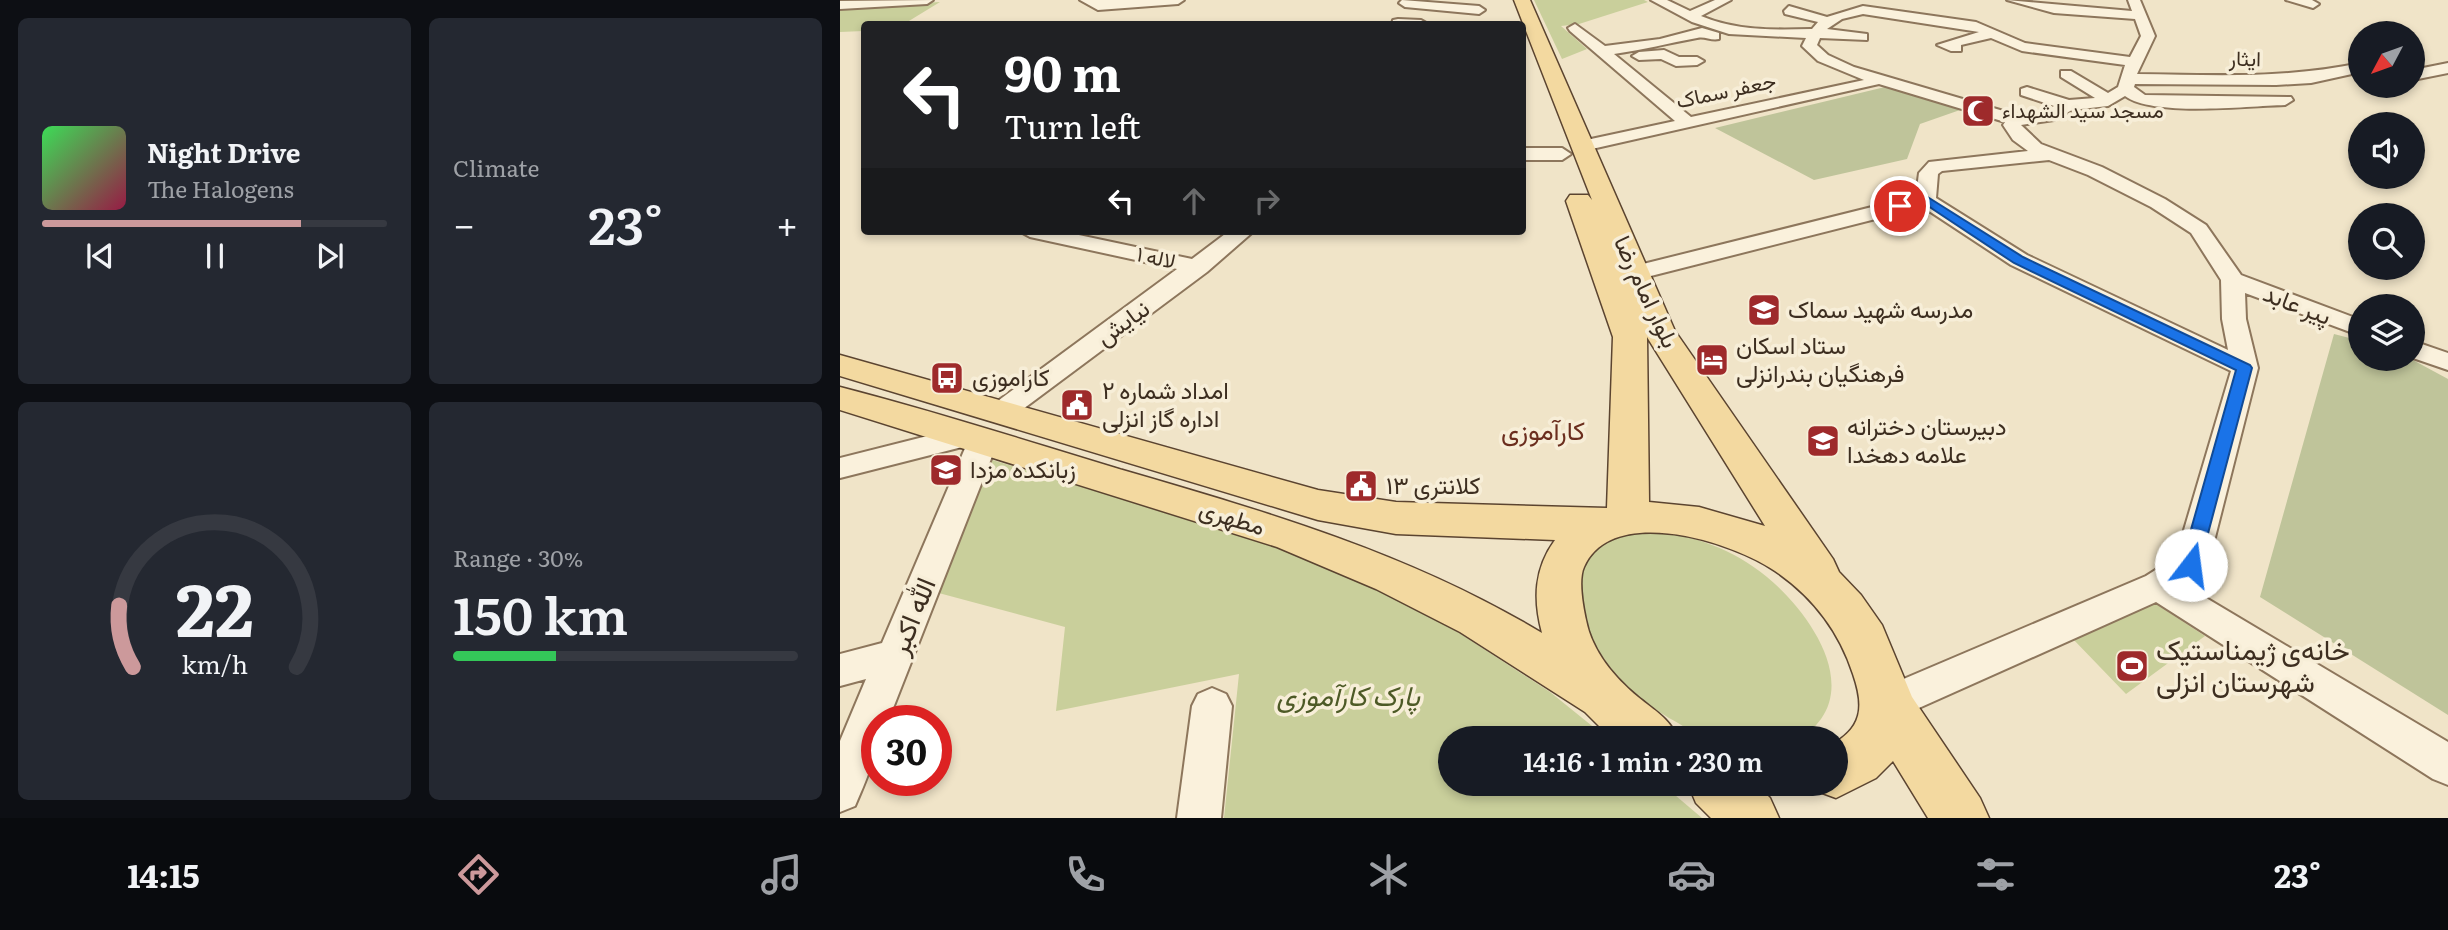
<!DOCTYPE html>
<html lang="en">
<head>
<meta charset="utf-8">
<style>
	:root { --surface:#171b24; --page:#242831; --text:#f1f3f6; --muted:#9ea1a6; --line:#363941; --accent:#cc999b }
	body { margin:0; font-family:Literata,Vazirmatn,serif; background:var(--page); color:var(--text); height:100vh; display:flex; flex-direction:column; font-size:26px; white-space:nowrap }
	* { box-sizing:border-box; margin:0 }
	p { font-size:23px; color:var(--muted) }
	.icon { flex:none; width:38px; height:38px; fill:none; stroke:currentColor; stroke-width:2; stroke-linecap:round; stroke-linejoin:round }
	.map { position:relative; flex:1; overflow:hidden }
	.panel { display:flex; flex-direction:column; gap:18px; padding:18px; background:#0d0f14; width:840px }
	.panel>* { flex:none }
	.banner { position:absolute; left:21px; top:21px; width:665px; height:214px; border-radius:7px; box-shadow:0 4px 10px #0003; background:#202124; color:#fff; overflow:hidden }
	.needle { width:46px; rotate:229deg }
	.tools { position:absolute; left:1508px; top:21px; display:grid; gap:14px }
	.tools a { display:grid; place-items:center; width:77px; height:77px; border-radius:50%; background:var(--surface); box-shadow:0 4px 10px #0003; font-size:35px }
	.speed { position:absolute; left:21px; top:705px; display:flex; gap:14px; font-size:35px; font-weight:700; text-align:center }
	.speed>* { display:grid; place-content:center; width:91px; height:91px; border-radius:50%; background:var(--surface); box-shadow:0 4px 10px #0003; line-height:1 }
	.speed .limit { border:10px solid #d22; background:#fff; color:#111 }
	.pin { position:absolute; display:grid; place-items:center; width:60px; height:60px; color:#fff; margin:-30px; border:4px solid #fff; border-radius:50%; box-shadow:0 2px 7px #0007 }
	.me { position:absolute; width:77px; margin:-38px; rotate:15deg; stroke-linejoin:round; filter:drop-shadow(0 0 5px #0008) }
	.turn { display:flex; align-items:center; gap:24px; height:147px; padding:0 28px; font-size:32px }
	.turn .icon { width:91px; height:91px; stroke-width:2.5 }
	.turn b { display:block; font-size:49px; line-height:60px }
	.lanes { display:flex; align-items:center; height:66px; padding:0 28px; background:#0003; justify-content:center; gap:35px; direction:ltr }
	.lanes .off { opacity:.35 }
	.big { font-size:52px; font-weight:600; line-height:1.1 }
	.panel .card { flex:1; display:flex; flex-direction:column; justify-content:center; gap:10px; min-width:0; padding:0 24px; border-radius:10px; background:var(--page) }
	.panel .dial { align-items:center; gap:0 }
	.dial svg { height:182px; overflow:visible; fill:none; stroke:var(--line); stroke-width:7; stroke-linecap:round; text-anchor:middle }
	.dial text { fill:var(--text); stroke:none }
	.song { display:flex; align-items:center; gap:21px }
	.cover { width:84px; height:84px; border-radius:10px; background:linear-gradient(135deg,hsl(130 70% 55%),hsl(340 70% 35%)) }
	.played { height:7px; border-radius:4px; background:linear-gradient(90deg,var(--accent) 75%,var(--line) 75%) }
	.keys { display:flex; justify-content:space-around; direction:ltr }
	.heat { display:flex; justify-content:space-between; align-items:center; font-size:38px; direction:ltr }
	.charge { height:10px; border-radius:5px; background:linear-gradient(90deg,#34c759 30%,var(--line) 0) }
	.panel .tiles { flex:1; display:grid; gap:18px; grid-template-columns:repeat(2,1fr) }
	.trip { position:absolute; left:598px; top:726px; width:410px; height:70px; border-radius:35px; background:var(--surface); box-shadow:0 4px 10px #0003; font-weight:600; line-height:70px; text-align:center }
	.tab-bar { display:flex; height:112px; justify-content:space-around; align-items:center; background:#090b0e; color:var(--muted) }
	.tab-bar .icon { width:49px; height:49px }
	.tab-bar .selected { color:var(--accent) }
	.tab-bar b { font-size:32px; color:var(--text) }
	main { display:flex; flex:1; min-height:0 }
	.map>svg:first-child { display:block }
	.green { fill:#c9cf9b }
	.cemetery { fill:#bfc49a }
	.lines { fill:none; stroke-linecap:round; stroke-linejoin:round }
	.minor-casing { stroke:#8d765c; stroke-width:4 }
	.major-casing { stroke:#5b4430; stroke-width:3 }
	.minor { fill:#faf1dc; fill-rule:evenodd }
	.major { fill:#f3d9a0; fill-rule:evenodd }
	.route { fill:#1a73e8; stroke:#114b97; stroke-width:2 }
	.labels { text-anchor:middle; stroke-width:7; stroke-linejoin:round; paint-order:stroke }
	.far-street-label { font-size:21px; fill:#3d2e20; stroke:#f7eed8 }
	.far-poi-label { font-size:21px; fill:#3d2e20; stroke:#f7eed8; text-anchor:start }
	.street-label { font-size:24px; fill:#3d2e20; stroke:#f7eed8 }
	.poi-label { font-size:24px; fill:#3d2e20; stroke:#f7eed8; text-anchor:start }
	.neighbourhood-label { font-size:26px; fill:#6b2e1e; stroke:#f7eed8 }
	.near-street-label { font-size:28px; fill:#3d2e20; stroke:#f7eed8 }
	.near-poi-label { font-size:28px; fill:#3d2e20; stroke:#f7eed8; text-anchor:start }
	.near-park-label { font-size:28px; font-style:italic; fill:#4d5a26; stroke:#f7eed8 }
</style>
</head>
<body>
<main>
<section class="panel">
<div class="tiles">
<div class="card">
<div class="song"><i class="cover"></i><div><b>Night Drive</b><p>The Halogens</p></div></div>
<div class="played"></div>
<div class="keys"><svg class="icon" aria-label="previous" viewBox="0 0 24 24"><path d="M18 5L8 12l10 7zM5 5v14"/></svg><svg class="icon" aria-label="pause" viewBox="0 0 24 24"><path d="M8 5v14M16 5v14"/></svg><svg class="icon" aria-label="next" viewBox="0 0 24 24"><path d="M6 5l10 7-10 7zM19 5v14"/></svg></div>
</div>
<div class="card"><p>Climate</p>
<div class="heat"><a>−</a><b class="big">23°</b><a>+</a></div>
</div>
<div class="card dial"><svg viewBox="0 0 100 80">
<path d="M14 69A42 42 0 1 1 86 69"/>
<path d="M14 69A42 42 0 0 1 8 42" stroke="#cc999b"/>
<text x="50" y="56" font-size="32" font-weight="700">22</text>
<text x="50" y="72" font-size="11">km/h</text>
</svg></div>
<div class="card"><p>Range · 30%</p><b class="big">150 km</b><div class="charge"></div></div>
</div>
</section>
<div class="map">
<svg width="1608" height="818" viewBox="0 0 1608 818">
	<rect width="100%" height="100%" fill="#f0e4c8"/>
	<path class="green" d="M694,0H804L808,2L739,24L721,26L747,49L722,59Z
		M100,2L64,24H24V31L0,32V8Z
		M149,459L409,537L567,599L710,692L767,738H611V784H822L862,818H384L399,674L216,711L225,627L95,592Z
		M810,530C854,536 892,548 927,577C962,606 1014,672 981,719C975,727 966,737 956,738C946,740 935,738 925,738C908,738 888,742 871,738C860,736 847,729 838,723C788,696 740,647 741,587C741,563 756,543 779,535C788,531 800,531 810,530Z
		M1305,597L1365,636L1286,694L1232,638Z"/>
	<path class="cemetery" d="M1045,87L1120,110L1080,124L1067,159L974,180L875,128Z
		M1494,334L1521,341V359H1571L1608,379V715L1420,597Z"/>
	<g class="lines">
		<defs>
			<path id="minor" d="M93,0L87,4L0,9V1Z
				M240,0H344L338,4L258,10Z
				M562,0L639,6L645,10L639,14L565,7L559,3Z
				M811,0H827L850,11L875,0H891L861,16C898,31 932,30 972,29L978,22L945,14L944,11L949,6L987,17L1023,6L1136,22L1185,43L1290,57L1301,36L1295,19L1214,13L1167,0L1292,11L1288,0H1300L1315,36L1297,74C1375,75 1444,79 1521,63V72L1471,83L1436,85L1295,84L1294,87L1305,95L1451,97L1453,100L1445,105C1408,106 1313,117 1285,96L1268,106L1232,110L1214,120L1181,125L1201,144L1262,167L1325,199L1366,225L1401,275L1521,320V336L1405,293L1406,319L1418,368L1368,565L1363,574L1346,586L1608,742V785L1593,779L1316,602L1061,716L1047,722L1033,716L1027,704L1033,692L1306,576L1336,557L1391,371L1171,265L1083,207L795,280L787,278L784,273L787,268L1076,196L1079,173L1089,162L1188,151L1173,140L1163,125L1165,122L1039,84L743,151L737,150L734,146L737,142L835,121L730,31L728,28L735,24L765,46L820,39L862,28L879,33V39C871,41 865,36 857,38C829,43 803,50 774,54L851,117L1024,80L978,61L962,46L966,38L889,34L852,22ZM1023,14L1139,32L1097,45L1111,51H1121V45L1151,38L1182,51L1285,65L1278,87L1268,93L1231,71H1221V77L1255,98L1229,100L1187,87L1181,89V95L1214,106L1204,111L1177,115L1014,67L988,55L977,45L980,38L1027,40V34L987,29L1002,19ZM1209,160L1248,175L1311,207L1351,233L1381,280L1382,319L1388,350L1187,255L1096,198L1098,174L1102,171Z
				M1446,0H1472L1479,4L1473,8Z
				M558,19L581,20L588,24H552L553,20Z
				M824,50L839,57H857L864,61L857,65L836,66L821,59L799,60L792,56L799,52Z
				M1608,63V73L1573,80V70Z
				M682,148H722L731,154L722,160H682Z
				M179,231H220L352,259L389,231H414L367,272L171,418L161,421L151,418L147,412L151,406L337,269L190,237Z
				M1573,341L1608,353V370L1573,358Z
				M127,426L153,434L158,441L48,721H37C37,757 29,773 15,806L0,812V741L26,679L0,686V654L42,643L126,446L0,478V458Z
				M372,688L386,694L392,706L381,818H337L352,706L358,694Z"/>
			<path id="major" d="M674,0H690L835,331L993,559L999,572L1021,595L1042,625L1072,697L1140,798L1149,818H1088L1053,761L1036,778L996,798L977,791L974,784H996V742C1024,725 1023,703 1013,674C999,631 973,597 935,571C893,542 772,503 744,567C738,580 743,606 746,620C752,651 774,677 798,697C815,711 829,718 838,738H771L745,712L620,632L536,589L437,547L0,410V387C94,411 186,441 279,469C427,512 569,553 702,633C693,599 694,569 715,540L556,534L478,520L0,376V355L478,490L556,502L767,508L773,337L726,201L730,195H748L752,200ZM807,337L925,526L859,507L809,502Z
				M848,784H916L930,798L939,818H871L856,803Z"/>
		</defs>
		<use href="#minor" class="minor-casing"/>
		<use href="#major" class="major-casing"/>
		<use href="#minor" class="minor"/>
		<use href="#major" class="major"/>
	</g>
	<path class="route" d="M1086,196L1183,257L1410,365L1412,368L1358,571H1344L1341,565L1396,370L1174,263L1085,204L1060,210L1054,206Z"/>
	<defs>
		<symbol id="mosque-square" viewBox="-11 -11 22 22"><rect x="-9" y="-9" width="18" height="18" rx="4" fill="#9e2a2b" stroke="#f7eed8"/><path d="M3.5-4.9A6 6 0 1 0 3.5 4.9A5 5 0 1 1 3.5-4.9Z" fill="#fff"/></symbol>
		<symbol id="school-square" viewBox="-11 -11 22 22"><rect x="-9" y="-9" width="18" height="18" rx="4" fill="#9e2a2b" stroke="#f7eed8"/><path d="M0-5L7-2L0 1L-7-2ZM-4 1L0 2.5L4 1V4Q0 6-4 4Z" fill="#fff"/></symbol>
		<symbol id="hotel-square" viewBox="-11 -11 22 22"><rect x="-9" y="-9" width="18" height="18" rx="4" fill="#9e2a2b" stroke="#f7eed8"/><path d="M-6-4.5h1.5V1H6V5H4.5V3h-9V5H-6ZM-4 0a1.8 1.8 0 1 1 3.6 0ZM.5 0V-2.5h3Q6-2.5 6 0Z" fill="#fff"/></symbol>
		<symbol id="bus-square" viewBox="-11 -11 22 22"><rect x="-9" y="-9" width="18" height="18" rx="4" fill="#9e2a2b" stroke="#f7eed8"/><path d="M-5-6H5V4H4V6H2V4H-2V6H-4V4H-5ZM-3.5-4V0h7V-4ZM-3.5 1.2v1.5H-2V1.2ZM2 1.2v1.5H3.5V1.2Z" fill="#fff"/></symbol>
		<symbol id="civic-square" viewBox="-11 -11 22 22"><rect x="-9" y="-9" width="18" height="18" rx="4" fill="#9e2a2b" stroke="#f7eed8"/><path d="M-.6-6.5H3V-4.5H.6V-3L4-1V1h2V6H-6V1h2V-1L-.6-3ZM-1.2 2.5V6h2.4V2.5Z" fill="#fff"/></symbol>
		<symbol id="stadium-square" viewBox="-11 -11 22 22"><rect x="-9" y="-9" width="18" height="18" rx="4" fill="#9e2a2b" stroke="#f7eed8"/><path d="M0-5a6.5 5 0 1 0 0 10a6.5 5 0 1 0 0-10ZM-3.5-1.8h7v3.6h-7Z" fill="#fff"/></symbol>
	</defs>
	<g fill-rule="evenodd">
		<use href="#mosque-square" x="1119" y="92" width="38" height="38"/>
		<use href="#school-square" x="905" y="291" width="38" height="38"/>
		<use href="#hotel-square" x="853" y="341" width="38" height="38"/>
		<use href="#bus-square" x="88" y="359" width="38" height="38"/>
		<use href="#civic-square" x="218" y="386" width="38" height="38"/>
		<use href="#school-square" x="964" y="422" width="38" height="38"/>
		<use href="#school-square" x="87" y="451" width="38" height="38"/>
		<use href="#civic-square" x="502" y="467" width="38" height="38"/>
		<use href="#stadium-square" x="1273" y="647" width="38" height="38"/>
	</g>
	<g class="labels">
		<g class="far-street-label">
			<text transform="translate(1405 59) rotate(1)" y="7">ایثار</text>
			<text transform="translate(886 91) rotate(-12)" y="7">جعفر سماک</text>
			<text transform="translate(316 258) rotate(12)" y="7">لاله ۱</text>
		</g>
		<g class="far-poi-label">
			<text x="1162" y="118">مسجد سید الشهداء</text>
		</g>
		<g class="street-label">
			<text transform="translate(806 292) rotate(65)" y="8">بلوار امام رضا</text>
			<text transform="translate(1457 305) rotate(21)" y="8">پیر عابد</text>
			<text transform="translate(283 323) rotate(-36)" y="8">نیایش</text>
			<text transform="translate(392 518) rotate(17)" y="8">مطهری</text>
		</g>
		<g class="poi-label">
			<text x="948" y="318">مدرسه شهید سماک</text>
			<text x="896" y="354">ستاد اسکان<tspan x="896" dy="28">فرهنگیان بندرانزلی</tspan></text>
			<text x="132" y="386">کاراموزی</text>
			<text x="262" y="399">امداد شماره ۲<tspan x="262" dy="28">اداره گاز انزلی</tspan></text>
			<text x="1007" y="435">دبیرستان دخترانه<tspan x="1007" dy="28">علامه دهخدا</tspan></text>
			<text x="130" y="478">زبانکده مزدا</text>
			<text x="546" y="494">کلانتری ۱۳</text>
		</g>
		<g class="neighbourhood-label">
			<text x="703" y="440">کارآموزی</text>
		</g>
		<g class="near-street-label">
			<text transform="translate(72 616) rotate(-68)" y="10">الله اکبر</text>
		</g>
		<g class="near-poi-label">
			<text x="1316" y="660">خانه‌ی ژیمناستیک<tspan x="1316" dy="32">شهرستان انزلی</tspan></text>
		</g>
		<g class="near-park-label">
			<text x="508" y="706">پارک کارآموزی</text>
		</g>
	</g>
</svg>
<div class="tools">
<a><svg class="needle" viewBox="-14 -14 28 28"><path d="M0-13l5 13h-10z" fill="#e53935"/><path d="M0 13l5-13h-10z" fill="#9ea1a6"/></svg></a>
<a><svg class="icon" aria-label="sound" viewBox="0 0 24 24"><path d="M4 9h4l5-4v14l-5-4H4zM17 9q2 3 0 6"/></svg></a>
<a><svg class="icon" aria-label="search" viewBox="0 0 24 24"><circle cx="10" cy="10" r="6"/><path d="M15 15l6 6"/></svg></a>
<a><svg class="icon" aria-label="layers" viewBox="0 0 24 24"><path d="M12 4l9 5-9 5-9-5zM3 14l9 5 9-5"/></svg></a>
</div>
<div class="speed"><div class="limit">30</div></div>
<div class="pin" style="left:1060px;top:206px;background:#d93025"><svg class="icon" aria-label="arrive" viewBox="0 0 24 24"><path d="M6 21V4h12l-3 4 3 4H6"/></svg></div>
<svg class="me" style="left:1351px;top:565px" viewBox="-20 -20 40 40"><circle r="19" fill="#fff"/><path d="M0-13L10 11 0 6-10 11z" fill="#1a73e8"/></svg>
<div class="trip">14:16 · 1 min · 230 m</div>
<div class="banner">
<div class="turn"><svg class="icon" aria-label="left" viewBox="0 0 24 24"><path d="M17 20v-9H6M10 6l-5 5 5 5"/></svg><div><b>90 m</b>Turn left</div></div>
<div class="lanes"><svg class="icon" aria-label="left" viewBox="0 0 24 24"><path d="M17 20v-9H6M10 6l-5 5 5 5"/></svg><svg class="icon off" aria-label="ahead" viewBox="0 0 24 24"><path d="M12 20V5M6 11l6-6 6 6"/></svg><svg class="icon off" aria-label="right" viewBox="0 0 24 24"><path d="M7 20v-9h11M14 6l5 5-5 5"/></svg></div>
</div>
</div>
</main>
<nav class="tab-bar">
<b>14:15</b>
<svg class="icon selected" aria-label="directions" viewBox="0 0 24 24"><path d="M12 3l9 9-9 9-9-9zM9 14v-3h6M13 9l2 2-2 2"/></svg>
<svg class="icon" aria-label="music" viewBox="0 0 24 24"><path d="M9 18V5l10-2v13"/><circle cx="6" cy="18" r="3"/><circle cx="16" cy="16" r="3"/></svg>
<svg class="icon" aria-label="phone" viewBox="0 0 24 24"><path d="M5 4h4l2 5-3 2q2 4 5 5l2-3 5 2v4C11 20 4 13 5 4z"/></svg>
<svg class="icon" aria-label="climate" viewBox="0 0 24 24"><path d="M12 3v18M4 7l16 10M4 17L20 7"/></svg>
<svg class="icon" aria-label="car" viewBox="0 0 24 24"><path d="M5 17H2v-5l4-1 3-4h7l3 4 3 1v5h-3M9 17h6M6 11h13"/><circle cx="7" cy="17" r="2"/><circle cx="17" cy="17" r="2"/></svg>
<svg class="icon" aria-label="filters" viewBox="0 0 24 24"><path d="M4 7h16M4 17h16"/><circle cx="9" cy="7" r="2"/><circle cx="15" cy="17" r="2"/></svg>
<b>23°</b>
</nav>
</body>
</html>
